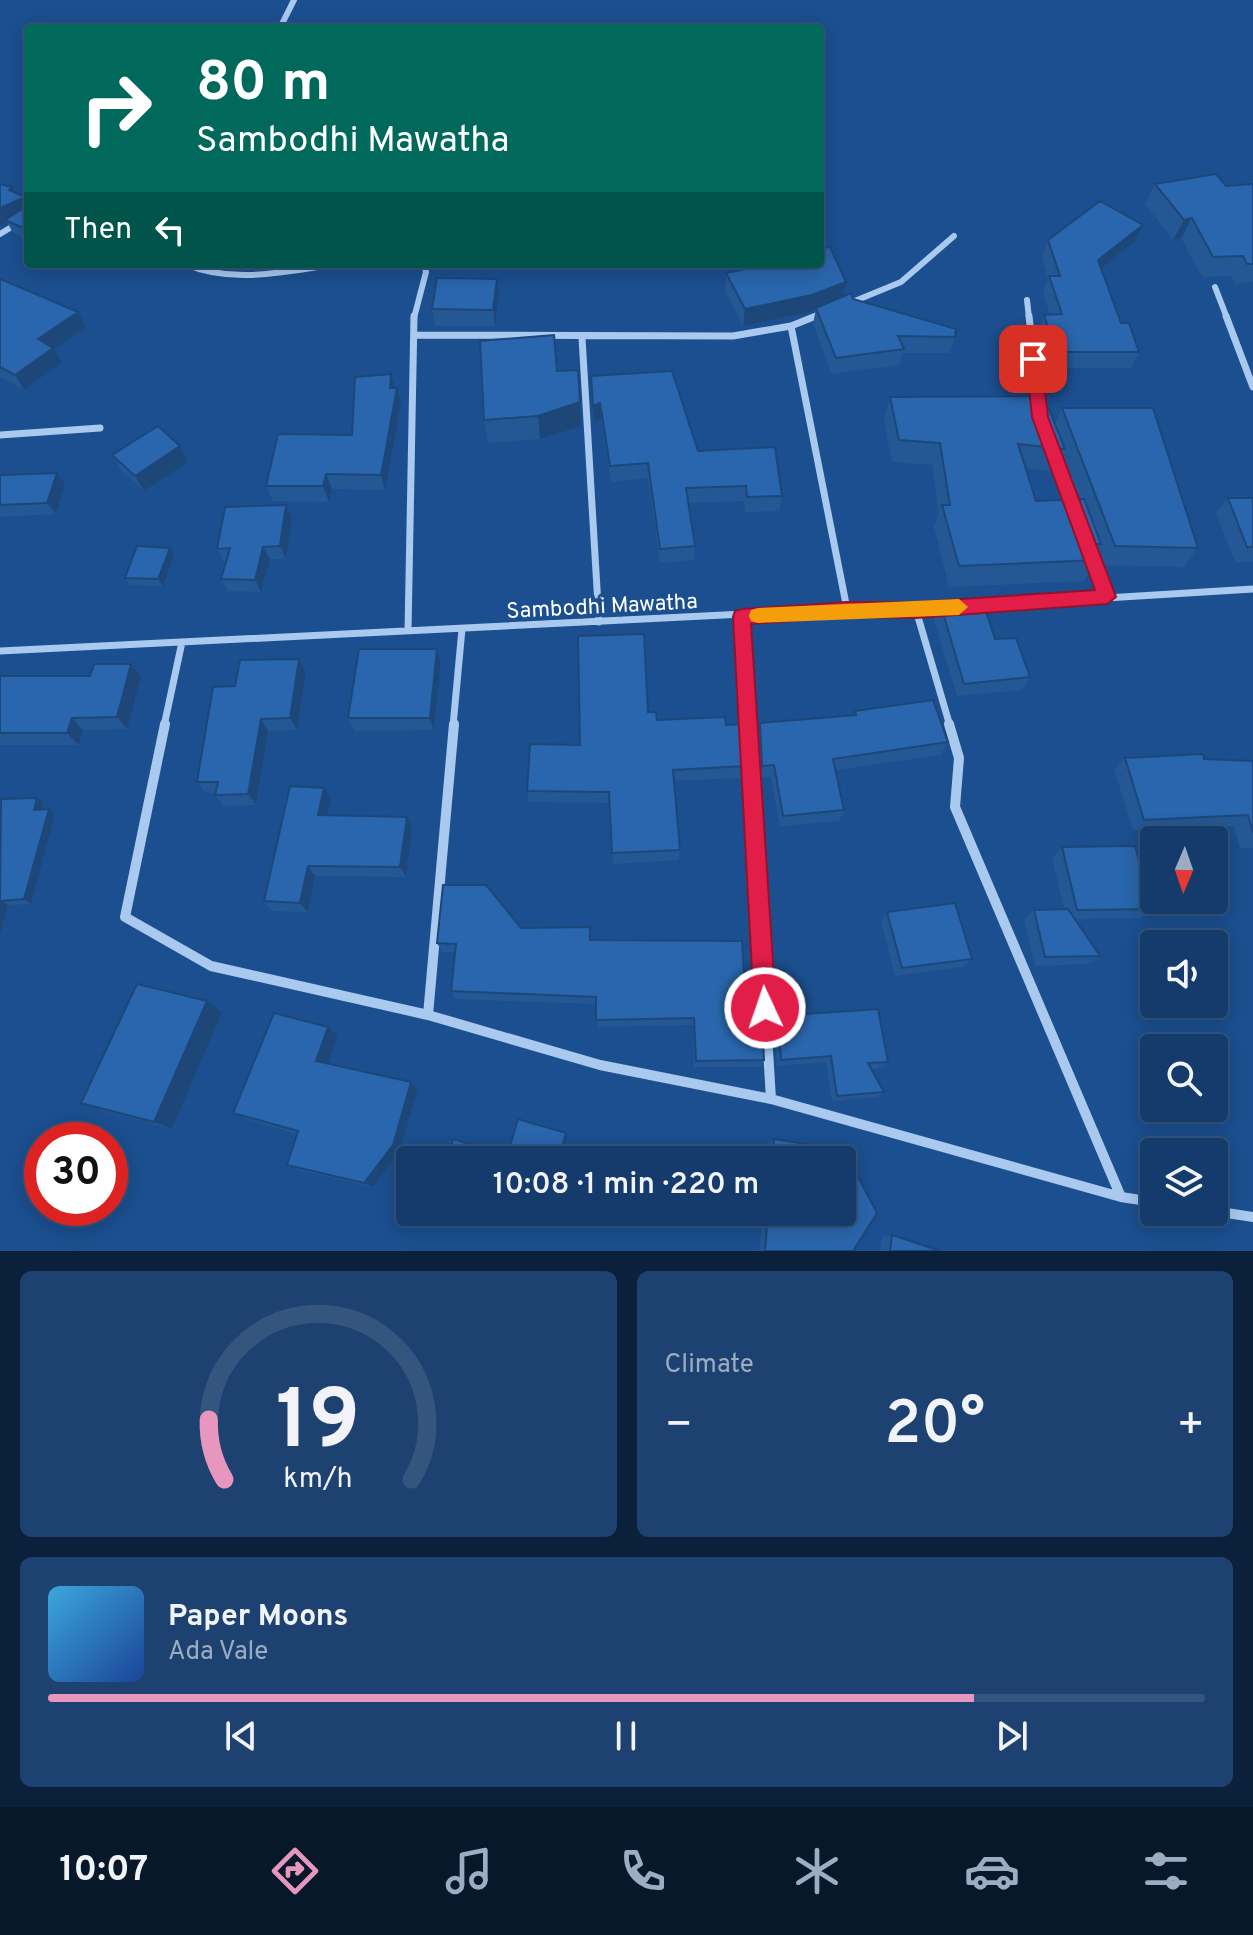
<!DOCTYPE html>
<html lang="en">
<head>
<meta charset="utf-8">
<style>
	:root { --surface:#143b6b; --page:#1d4271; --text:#f1f3f6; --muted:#9dadc1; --line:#33557e; --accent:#e797bd }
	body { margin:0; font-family:Overpass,sans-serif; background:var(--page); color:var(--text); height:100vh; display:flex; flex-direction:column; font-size:30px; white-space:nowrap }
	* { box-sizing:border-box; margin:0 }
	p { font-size:26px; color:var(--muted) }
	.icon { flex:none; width:44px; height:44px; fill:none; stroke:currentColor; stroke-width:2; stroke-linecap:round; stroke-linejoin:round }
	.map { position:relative; height:1251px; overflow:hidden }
	.side { display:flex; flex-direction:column; gap:20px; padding:20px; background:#0b203b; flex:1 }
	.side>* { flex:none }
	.guide { position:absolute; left:24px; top:24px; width:800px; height:244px; border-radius:8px; box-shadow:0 4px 20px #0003,0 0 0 2px var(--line); background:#00695c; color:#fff; overflow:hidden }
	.needle { width:52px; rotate:182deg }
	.tools { position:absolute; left:1140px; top:826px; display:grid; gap:16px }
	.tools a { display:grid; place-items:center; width:88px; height:88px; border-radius:8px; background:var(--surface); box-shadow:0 4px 20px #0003,0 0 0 2px var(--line); font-size:40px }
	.speed { position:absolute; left:24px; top:1122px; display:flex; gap:16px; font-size:40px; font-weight:700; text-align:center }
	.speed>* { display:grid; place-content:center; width:104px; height:104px; border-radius:50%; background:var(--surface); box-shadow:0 4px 20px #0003,0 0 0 2px var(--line); line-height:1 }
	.speed .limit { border:12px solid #d22; background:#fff; color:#111 }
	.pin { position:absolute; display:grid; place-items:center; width:68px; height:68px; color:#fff; margin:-34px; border-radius:16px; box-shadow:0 4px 12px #0006 }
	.me { position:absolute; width:88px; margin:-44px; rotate:357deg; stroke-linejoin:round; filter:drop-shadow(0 0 6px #0008) }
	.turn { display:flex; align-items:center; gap:28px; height:168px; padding:0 40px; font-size:36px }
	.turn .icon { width:104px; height:104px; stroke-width:2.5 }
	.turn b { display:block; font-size:56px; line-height:68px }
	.then { display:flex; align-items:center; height:76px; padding:0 40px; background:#0003; gap:16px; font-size:30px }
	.big { font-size:60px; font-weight:600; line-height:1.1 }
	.side .tile { flex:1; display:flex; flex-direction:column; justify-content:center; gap:12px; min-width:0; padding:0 28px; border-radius:12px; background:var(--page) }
	.side .dial { align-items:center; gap:0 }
	.dial svg { height:208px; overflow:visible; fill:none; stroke:var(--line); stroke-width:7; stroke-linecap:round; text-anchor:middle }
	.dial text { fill:var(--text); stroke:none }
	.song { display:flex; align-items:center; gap:24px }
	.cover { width:96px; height:96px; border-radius:12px; background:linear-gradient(135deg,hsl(200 70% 55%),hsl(220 70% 35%)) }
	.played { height:8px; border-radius:4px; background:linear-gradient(90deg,var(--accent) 80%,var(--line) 80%) }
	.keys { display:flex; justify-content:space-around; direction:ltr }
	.heat { display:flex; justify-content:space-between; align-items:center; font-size:44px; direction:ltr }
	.side .tiles { flex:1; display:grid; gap:20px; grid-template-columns:1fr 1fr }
	.tile:last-child { grid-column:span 2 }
	.trip { position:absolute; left:396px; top:1146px; width:460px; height:80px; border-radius:8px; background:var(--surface); box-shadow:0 4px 20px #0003,0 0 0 2px var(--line); font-weight:600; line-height:80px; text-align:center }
	.tab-bar { display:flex; height:128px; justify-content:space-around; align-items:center; background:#08182b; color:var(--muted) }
	.tab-bar .icon { width:56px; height:56px }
	.tab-bar .on { color:var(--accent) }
	.tab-bar b { font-size:36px; color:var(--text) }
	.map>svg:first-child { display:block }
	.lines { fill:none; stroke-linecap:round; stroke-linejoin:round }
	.minor-far2 { stroke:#a9c9ee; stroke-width:6 }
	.minor-far1 { stroke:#a9c9ee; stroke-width:7 }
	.minor { stroke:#a9c9ee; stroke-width:10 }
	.wall { fill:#245895; fill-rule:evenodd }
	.shaded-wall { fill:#1d4779 }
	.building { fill:#2a66ad; stroke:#1d4779; stroke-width:2 }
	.route { fill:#e11d48; stroke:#92132f; stroke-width:2 }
	.slow { fill:#f59e0b }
	.labels { text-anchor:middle; stroke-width:8; stroke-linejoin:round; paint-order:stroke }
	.street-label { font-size:22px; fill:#fff; stroke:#1b4f8f }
</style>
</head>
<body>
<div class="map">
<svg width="1253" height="1251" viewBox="0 0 1253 1251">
	<rect width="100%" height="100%" fill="#1b4f8f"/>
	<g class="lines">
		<path class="minor-far2" d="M280,28L294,0
			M0,234L28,217
			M185,264C234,285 287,271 338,264
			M1215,287L1227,318
			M1027,300L1029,318
			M850,303L901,282L954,236
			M414,318L426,272L424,264
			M811,318L822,314"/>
		<path class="minor-far1" d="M1029,316L1039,407
			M1226,316L1253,387
			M791,326L847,609
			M414,335L733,336L791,326L816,316
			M582,338L599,622
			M0,435L100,428
			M1053,454L1074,509
			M1091,555L1107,597
			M974,606L1253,589
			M916,610L950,726
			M742,617L749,726
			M408,631L414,316
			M0,651L847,609L949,608
			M164,726L182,642
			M453,726L462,629"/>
		<path class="minor" d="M165,724L125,917L211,966L428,1015L600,1065L771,1099L1121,1197L1154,1202
			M748,724L771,1099
			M949,724L959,758L955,807L1121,1197
			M428,1015L454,724
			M1214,1211L1253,1217"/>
	</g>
	<path class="wall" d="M1155,184L1226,186L1253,184V282L1236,284L1231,276L1202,277L1181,238L1173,240L1145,204Z
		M12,187L16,194L28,198V240L13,233L7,222L0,225Z
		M1048,240L1135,241L1101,269L1121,323L1139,352L1131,368H1048L1037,332L1044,315H1050L1043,293L1048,279L1042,257Z
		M726,273L853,299L955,337L950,353H903L899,365L832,374L813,324L816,309L809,312L743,326L725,290Z
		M0,279L78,312L86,327L54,349L62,362L24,390L0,377Z
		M499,295L495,326H435L432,309Z
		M557,371L581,426L540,439L488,443L484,420Z
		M391,374L394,388L401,404L385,490L332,489L329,502L273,501L266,486L352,435Z
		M591,376L698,451L782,496L779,511L745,512L744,501L688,503L695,546L694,560L660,563L648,478L611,482L601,419L594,421Z
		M890,397L1045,407L1055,423L1062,408L1198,548L1183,567L1102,565L1097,551L1095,555L1097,560L1084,581L949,587L934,527L939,513L932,465L892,462L884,419ZM1061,455L1077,499L1036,501L1026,468L1053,471Z
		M112,455L188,462L144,491L121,470Z
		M57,473L65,484L56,514L0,517V475Z
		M1228,498H1253V562H1235L1216,513Z
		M286,505L292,518L286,559H270L261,592L228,591L221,579L226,561H224L217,549Z
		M170,548L174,555L163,586L130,585L125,578Z
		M941,606L995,639L1030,677L1022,690L957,696L934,620Z
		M437,649L441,662L434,730L354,731L348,718Z
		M299,659L306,672L297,730L268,731L256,805L224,806L215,795V793H206L197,782L235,686Z
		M0,676H90L141,677L127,729L83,730L79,745H0Z
		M855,711L948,742L941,755L836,770L844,810L839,821L780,826L771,777H759L757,735L760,723L853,715Z
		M648,712L657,720L746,766L743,778L674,781L680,850L679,860L613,864L610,803L529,802L527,791L580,745Z
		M1125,758L1253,761V848H1240L1234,826L1133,830L1114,769Z
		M37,798L44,803L42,809L55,815L31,904L8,905L0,934L1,799Z
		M331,799L328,816L407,817L412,828L406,877L315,876L308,912L272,911L264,901Z
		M1062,847L1153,909L1141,918L1075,919L1100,956L1088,964L1035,966L1024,919L1034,910L1064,909L1052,858Z
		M887,912L972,959L964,967L895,976L881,921Z
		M521,928L591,940L747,1019L764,1060L761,1067H694L693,1025L597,1027L596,1004L455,999L451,991L455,952H442L437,943Z
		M207,1001L222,1012L172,1129L101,1110L81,1103Z
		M778,1016L888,1062L882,1068L871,1069L884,1092L877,1097L832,1101L826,1062L777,1066L774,1023Z
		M328,1027L338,1036L328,1064L411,1082L418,1089L400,1150L373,1187L299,1170L287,1165L297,1134L246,1119L233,1113Z
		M774,1139L844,1150L877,1213L853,1251H759L763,1212H842V1160H767L768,1145Z
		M488,1212H546L541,1229Z
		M892,1235L940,1251H880L882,1237Z"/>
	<path class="shaded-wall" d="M12,187L19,199L23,198L28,208L5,220L7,222L0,225V208L9,190Z
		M1192,218L1181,238L1173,240L1184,220Z
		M1143,225L1135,241L1091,277L1098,260Z
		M497,279L499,295L495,326L493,310Z
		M846,282L842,299L809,312L743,326L745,309Z
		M78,312L86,327L54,349L62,362L24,390L15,375L38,339Z
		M391,374L395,391L397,388L401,404L385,490L381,475Z
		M580,402L581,426L540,439L538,416Z
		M600,403L601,419L594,421L593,406Z
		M180,446L188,462L144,491L135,476Z
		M57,473L65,484L56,514L47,503Z
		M326,474L332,489L329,502L323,486Z
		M286,505L292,518L286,559L280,546Z
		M263,547L270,559L261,592L255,580Z
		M170,548L174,555L163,586L158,579Z
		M437,649L441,662L434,730L430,718Z
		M299,659L306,672L297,730L290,718Z
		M131,664L141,677L127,729L117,717Z
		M72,718L83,730L79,745L67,733Z
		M261,719L268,731L256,805L248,794Z
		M324,788L331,799L325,826L318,815Z
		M37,798L44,803L41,815L34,810Z
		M49,809L55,815L31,904L24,899Z
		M407,817L412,828L406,877L400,867Z
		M308,866L315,876L308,912L300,903Z
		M0,900L8,905L0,934Z
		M207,1001L222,1012L172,1129L154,1122Z
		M328,1027L338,1036L326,1069L316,1061Z
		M411,1082L418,1089L400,1150L373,1187L364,1183Z
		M566,1133L567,1138L561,1160H558Z
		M543,1212H546L541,1229L539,1227Z"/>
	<path class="building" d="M1216,174L1226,186L1253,184V264H1247L1243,256L1213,257L1192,218L1184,220L1155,184Z
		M0,184L12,187L9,190L28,198V230L5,220L25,207L23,198L0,208Z
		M1100,201L1143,225L1098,260L1121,323H1129L1139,352H1056L1044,315L1062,314L1049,276H1060L1048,240Z
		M830,247L846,282L812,295L745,309L726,273L771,264H820V248Z
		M437,278L497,279L493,310L432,309Z
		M0,279L78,312L38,339L53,348L15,375L0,367Z
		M851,293L853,299L956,329L955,337L898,336L904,349L836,358L816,308Z
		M554,335L557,371L578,370L580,402L538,416L484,420L480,341Z
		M672,371L698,451L775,447L782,496L747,497L746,486L686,488L695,546L660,549L648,463L610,466L600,403L593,406L591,376Z
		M391,374L390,388H397L381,475L326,474L323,486H266L278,434L352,435L355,377Z
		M1042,396L1045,407H1048L1065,449L1018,444L1036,501L1084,499L1101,544H1091L1097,560L959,566L942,505H950L940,443L899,440L890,397Z
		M1062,408H1153L1198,548L1115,546Z
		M158,426L180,446L135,476L112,455Z
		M57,473L47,503L0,505V475Z
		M1228,498H1253V547H1247Z
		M286,505L280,546L263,547L255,580L221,579L230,548L217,549L225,507Z
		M137,546L170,548L158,579L125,578Z
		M983,602L995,639L1016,638L1030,677L964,684L941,606Z
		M644,634L648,712H656L657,720L725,717L726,725L743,724L746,766L673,770L680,850L612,853L609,792L527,791L530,744L580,745L578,636Z
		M359,649H437L430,718H348Z
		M299,659L290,718L261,719L248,794L215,795L218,782H197L213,687L235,686L240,660Z
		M94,664H131L117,717L72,718L67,733H0V676H90Z
		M933,700L948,742L833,759L844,810L783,816L774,765L762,766L760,723L856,715L855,711Z
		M1203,754L1204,759L1253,761V833L1248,815L1144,820L1125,758Z
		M290,786L324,788L318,815L407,817L400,867L308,866L300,903L264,901Z
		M37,798L34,810L49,809L24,899L0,901L1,799Z
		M1135,846L1153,909L1077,910L1062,847Z
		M443,885H486L521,928L590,927V940L742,941L747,1019L762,1018L764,1060L696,1061L694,1018L596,1020V997L451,991L456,944L437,943Z
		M955,903L972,959L902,968L887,912Z
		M1068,909L1100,956L1045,957L1034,910Z
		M137,984L207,1001L154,1122L81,1103Z
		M878,1009L888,1062L868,1063L884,1092L837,1096L831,1056L781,1060L778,1016Z
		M274,1013L328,1027L316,1061L411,1082L393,1145L364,1183L287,1165L298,1131L233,1113Z
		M518,1119L566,1133L558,1160H447L453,1139L507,1156Z
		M774,1139L844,1150L877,1213L853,1251H765L768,1212H842V1160H772Z
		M492,1212H543L539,1227Z
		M892,1235L940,1251H890Z"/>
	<path class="route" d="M1033,353L1041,359L1048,417L1116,597L1107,604L916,618L847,617L751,624L776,1008L773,1016L765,1019L757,1016L754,1008L733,617L735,611L742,609L847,602H916L1095,590L1032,417L1026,359Z"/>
	<path class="slow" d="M959,599L968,607L959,615L758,623L751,621L749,616L751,610L758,608Z"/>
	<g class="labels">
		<g class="street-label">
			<text transform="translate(602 605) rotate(-3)" y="8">Sambodhi Mawatha</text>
		</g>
	</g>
</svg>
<div class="tools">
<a><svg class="needle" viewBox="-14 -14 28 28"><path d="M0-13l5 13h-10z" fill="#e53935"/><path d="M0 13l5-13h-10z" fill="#9dadc1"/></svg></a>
<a><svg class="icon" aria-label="sound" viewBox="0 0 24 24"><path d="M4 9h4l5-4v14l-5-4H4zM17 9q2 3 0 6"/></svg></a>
<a><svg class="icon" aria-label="search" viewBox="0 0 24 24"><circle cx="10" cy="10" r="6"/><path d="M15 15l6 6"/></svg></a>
<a><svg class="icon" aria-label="layers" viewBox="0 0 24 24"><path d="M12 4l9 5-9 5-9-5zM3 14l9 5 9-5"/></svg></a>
</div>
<div class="speed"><div class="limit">30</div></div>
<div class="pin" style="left:1033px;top:359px;background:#d93025"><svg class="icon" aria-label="arrive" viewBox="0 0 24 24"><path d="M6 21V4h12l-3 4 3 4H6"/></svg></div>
<svg class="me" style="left:765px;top:1008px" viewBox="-20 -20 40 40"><circle r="17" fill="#e11d48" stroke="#fff" stroke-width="3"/><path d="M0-11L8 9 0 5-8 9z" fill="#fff"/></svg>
<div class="trip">10:08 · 1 min · 220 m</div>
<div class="guide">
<div class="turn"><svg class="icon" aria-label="right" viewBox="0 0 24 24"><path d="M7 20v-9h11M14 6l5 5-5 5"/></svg><div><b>80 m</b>Sambodhi Mawatha</div></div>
<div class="then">Then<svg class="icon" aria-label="left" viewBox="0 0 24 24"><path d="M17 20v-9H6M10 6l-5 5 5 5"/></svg></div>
</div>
</div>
<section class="side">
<div class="tiles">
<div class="tile dial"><svg viewBox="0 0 100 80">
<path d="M14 69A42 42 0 1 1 86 69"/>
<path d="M14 69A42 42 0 0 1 8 46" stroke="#e797bd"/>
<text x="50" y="56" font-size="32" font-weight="700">19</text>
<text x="50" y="72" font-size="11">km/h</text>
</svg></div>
<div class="tile"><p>Climate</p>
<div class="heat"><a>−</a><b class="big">20°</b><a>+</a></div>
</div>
<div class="tile">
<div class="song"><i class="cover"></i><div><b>Paper Moons</b><p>Ada Vale</p></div></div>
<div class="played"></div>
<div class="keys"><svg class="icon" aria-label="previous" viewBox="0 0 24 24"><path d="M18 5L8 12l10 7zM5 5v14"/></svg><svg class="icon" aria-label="pause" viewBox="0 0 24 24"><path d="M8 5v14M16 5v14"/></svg><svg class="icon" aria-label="next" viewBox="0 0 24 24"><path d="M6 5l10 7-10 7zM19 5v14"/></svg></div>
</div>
</div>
</section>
<nav class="tab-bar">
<b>10:07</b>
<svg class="icon on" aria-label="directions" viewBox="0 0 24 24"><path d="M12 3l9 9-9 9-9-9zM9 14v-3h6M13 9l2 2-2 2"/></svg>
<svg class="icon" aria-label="music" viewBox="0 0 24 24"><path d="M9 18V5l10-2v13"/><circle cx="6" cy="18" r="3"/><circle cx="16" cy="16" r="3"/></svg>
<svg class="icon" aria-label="phone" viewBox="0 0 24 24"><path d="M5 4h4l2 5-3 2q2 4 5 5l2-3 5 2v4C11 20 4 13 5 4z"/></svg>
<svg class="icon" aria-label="climate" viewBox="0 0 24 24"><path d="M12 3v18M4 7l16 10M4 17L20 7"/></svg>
<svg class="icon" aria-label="car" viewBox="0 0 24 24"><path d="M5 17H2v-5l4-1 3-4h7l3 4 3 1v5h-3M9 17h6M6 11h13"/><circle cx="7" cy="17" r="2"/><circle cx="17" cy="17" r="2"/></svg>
<svg class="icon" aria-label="filters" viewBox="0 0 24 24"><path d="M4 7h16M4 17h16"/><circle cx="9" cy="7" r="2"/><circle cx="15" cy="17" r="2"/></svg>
</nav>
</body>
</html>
